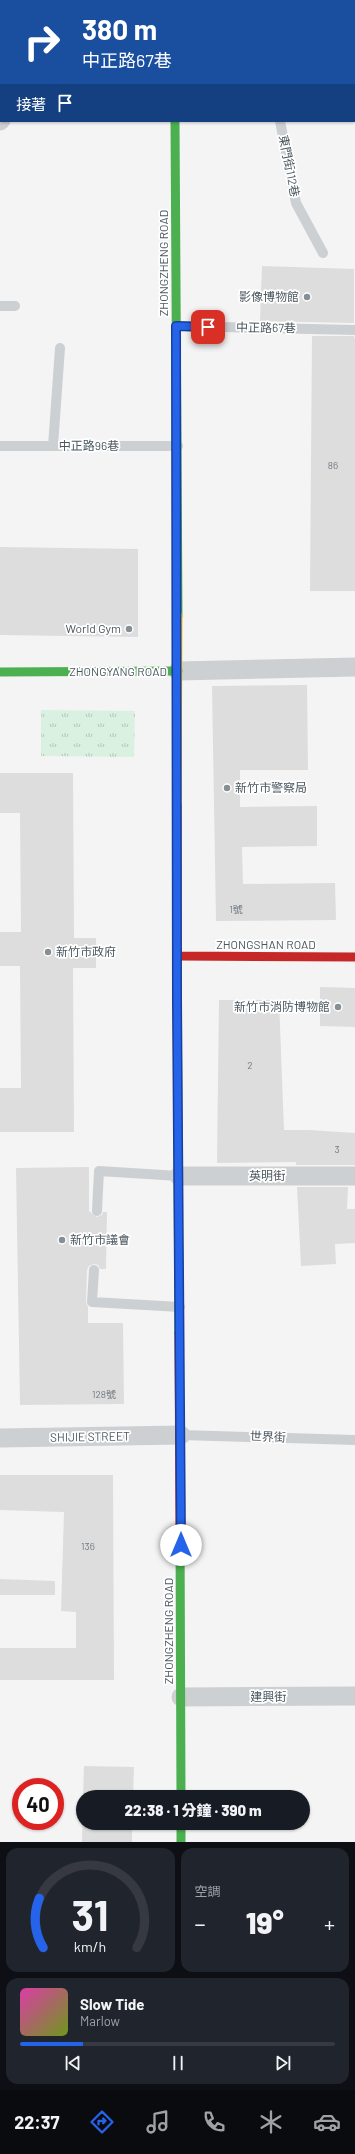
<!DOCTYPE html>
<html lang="zh-TW">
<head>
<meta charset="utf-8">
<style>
	:root { --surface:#171b24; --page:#20242c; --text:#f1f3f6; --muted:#9ea1a6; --line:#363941; --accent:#2563eb }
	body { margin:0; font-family:Barlow,"Noto Sans TC",sans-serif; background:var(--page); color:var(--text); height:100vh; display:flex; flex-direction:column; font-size:15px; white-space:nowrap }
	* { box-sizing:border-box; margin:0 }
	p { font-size:13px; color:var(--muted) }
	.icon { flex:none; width:22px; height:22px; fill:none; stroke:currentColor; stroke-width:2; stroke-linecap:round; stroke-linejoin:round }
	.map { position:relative; height:1842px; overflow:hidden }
	.sheet { display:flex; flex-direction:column; gap:6px; padding:6px; background:#0d0f14; flex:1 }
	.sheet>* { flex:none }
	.hud { position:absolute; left:0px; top:0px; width:355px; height:122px; box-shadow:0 1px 3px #0004; background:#1a4fa0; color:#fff; overflow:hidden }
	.speed { position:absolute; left:12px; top:1778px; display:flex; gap:8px; font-size:20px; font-weight:700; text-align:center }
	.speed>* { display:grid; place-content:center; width:52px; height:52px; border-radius:50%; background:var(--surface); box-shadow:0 1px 3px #0004; line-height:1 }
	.speed .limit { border:6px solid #d22; background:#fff; color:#111 }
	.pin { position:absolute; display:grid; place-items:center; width:34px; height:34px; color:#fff; margin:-17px; border-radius:8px; box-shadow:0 2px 6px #0006 }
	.me { position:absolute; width:44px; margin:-22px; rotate:0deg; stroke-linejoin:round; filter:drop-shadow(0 0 3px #0008) }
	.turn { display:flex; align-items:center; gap:14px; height:84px; padding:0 16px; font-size:18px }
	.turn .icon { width:52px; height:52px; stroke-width:2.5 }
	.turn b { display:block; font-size:28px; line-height:34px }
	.then { display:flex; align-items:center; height:38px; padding:0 16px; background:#0003; gap:8px; font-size:15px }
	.big { font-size:30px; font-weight:800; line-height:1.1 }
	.sheet .widget { flex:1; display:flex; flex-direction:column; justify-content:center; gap:6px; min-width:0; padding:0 14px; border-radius:12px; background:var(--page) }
	.sheet .dial { align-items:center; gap:0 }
	.dial svg { height:104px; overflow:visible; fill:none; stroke:var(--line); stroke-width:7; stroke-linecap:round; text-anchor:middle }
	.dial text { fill:var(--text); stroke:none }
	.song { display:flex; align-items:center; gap:12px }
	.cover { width:48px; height:48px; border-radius:6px; background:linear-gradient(135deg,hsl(320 70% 55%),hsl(80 70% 35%)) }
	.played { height:4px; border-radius:2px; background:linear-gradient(90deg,var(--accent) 20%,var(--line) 20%) }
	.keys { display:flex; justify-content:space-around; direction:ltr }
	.heat { display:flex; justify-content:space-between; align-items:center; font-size:22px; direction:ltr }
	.sheet .tiles { flex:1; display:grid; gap:6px; grid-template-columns:1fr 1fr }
	.widget:last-child { grid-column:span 2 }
	.trip { position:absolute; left:76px; top:1790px; width:234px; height:40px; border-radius:20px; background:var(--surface); box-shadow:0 1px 3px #0004; font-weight:800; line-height:40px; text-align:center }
	.menu { display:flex; height:64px; justify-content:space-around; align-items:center; background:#090b0e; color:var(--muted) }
	.menu .icon { width:28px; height:28px }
	.menu .selected { color:var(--accent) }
	.menu b { font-size:18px; color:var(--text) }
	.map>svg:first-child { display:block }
	.grass { fill:url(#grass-tufts) }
	.building { fill:#ddddde }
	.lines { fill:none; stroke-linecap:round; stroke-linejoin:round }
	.lane { stroke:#cdd0d2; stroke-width:10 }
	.street { stroke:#cdd0d2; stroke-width:19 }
	.fast { stroke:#4caf50; stroke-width:9 }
	.slow { stroke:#ffc107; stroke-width:9 }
	.jam { stroke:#c62828; stroke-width:9 }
	.route-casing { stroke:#184099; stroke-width:10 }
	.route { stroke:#2563eb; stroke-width:7 }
	.poi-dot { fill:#868f94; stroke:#fff; stroke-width:1.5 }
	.labels { text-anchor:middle; stroke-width:3.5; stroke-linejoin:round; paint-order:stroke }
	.number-label { font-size:10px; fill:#707a80 }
	.street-label { font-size:12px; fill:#4b5860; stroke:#fff }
	.poi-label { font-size:12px; fill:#4b5860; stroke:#fff; text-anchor:end }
</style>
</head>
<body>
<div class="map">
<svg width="355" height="1842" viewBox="0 0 355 1842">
	<defs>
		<pattern id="grass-tufts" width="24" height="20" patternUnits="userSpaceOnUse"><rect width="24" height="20" fill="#daf1e1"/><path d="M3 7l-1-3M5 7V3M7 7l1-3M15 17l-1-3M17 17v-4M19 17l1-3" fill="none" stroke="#b3c6ba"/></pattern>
	</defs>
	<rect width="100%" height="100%" fill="#f4f4f4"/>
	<path class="grass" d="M41,710L135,711L134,757L41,756Z"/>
	<path class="building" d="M262,266L354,269V323L260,321Z
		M312,336H354L355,339V591H310Z
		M0,547L138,549V637L0,635Z
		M307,685L308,770H240V807L317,806V846L242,847L243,884L335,883L336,920L216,921L212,686Z
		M0,773H73L74,938H96V968H73L74,1132H0V1088H21L20,966H0V932H21L20,813H0Z
		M320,987L355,988V1027L320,1026Z
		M219,1000H279L284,1130H310L355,1133V1165H296V1162L217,1163Z
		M89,1167V1211L97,1217L102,1215L103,1212H107L106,1269H100L98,1265L94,1264L89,1266L87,1270L86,1302L88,1307V1323H123L124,1404L20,1405L16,1168Z
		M297,1187H348L347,1209H355V1243L335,1244L336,1264L301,1266Z
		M0,1475H113L114,1680H0V1648H76V1612L61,1611L64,1512L0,1510Z
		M0,1579L55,1581V1595H0Z
		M84,1766L134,1767L133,1797H83Z
		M83,1798V1823H132V1842H82Z"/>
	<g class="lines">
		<path class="lane" d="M280,121L296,203L323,253
			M0,306H15
			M176,326L355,330
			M0,446H178
			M53,446L60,348
			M97,1211L99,1171L179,1176
			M94,1270L92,1302L180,1307
			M181,1435L355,1440"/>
		<path class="street" d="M354,44L355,45
			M0,121L1,120
			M178,671L355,667
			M179,1176H355
			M0,1438L181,1435
			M181,1697L355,1696"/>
		<path class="fast" d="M106,0L107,1
			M285,1L286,0
			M175,121L178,616
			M0,672L178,671
			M177,954L179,1333
			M180,1527L181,1797
			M181,1823V1842"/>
		<path class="slow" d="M177,806L178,616"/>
		<path class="jam" d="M177,954V806
			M177,956L355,957
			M179,1333L180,1527"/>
	</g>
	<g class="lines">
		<defs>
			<path id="route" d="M181,1545L177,1001L176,326L208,327"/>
		</defs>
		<use href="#route" class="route-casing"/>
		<use href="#route" class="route"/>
	</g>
	<g class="poi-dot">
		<circle cx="307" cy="297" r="4"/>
		<circle cx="129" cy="629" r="4"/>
		<circle cx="227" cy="788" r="4"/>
		<circle cx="48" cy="952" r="4"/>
		<circle cx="338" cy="1007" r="4"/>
		<circle cx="62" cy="1240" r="4"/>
	</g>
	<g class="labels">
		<g class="number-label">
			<text x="333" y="469">86</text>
			<text x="236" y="913">1號</text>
			<text x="250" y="1069">2</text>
			<text x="337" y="1153">3</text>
			<text x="104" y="1398">128號</text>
			<text x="88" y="1550">136</text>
		</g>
		<g class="street-label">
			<text transform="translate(289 166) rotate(79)" y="4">東門街112巷</text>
			<text transform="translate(164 263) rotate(-90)" y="4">ZHONGZHENG ROAD</text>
			<text transform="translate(266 328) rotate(1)" y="4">中正路67巷</text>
			<text x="89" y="450">中正路96巷</text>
			<text x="118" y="676">ZHONGYANG ROAD</text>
			<text x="266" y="949">ZHONGSHAN ROAD</text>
			<text x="267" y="1180">英明街</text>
			<text transform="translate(90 1437) rotate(-1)" y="4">SHIJIE STREET</text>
			<text transform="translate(268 1437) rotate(2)" y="4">世界街</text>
			<text transform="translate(169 1631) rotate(-90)" y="4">ZHONGZHENG ROAD</text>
			<text x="268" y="1701">建興街</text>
		</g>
		<g class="poi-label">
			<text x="299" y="301">影像博物館</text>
			<text x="121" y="633">World Gym</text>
			<text x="235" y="792" text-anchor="start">新竹市警察局</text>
			<text x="56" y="956" text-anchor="start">新竹市政府</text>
			<text x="330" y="1011">新竹市消防博物館</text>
			<text x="70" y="1244" text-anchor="start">新竹市議會</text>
		</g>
	</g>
</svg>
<div class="speed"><div class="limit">40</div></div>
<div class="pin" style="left:208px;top:327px;background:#d93025"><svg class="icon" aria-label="arrive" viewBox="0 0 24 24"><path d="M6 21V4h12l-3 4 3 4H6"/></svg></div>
<svg class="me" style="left:181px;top:1545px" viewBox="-20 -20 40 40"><circle r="19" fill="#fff"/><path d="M0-13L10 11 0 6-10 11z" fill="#2563eb"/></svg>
<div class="trip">22:38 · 1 分鐘 · 390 m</div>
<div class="hud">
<div class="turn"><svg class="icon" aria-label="right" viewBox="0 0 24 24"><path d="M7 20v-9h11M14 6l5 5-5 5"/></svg><div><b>380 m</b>中正路67巷</div></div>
<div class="then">接著<svg class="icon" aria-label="arrive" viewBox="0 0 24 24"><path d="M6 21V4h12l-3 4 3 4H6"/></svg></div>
</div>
</div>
<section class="sheet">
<div class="tiles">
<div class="widget dial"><svg viewBox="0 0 100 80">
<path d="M14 69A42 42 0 1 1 86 69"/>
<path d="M14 69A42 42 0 0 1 11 31" stroke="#2563eb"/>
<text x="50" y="56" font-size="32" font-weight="700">31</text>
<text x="50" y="72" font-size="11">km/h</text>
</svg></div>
<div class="widget"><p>空調</p>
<div class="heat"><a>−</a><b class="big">19°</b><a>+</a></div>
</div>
<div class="widget">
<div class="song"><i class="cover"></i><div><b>Slow Tide</b><p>Marlow</p></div></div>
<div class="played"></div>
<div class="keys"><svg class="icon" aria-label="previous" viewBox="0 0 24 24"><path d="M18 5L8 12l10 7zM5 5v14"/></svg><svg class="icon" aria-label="pause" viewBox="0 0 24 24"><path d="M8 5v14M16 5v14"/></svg><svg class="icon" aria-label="next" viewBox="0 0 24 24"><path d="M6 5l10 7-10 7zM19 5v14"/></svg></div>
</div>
</div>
</section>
<nav class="menu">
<b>22:37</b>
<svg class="icon selected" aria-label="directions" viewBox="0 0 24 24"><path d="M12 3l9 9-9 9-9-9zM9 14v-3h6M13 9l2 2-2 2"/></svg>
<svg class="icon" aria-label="music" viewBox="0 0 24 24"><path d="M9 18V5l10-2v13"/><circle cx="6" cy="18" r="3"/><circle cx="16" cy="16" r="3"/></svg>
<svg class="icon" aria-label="phone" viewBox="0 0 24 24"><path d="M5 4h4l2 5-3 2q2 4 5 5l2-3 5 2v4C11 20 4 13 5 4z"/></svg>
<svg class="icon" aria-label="climate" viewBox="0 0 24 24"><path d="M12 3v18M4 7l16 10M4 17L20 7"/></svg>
<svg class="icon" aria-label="car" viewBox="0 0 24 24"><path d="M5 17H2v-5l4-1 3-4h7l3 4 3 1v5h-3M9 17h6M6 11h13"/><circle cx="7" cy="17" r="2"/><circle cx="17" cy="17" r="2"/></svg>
</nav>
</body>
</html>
